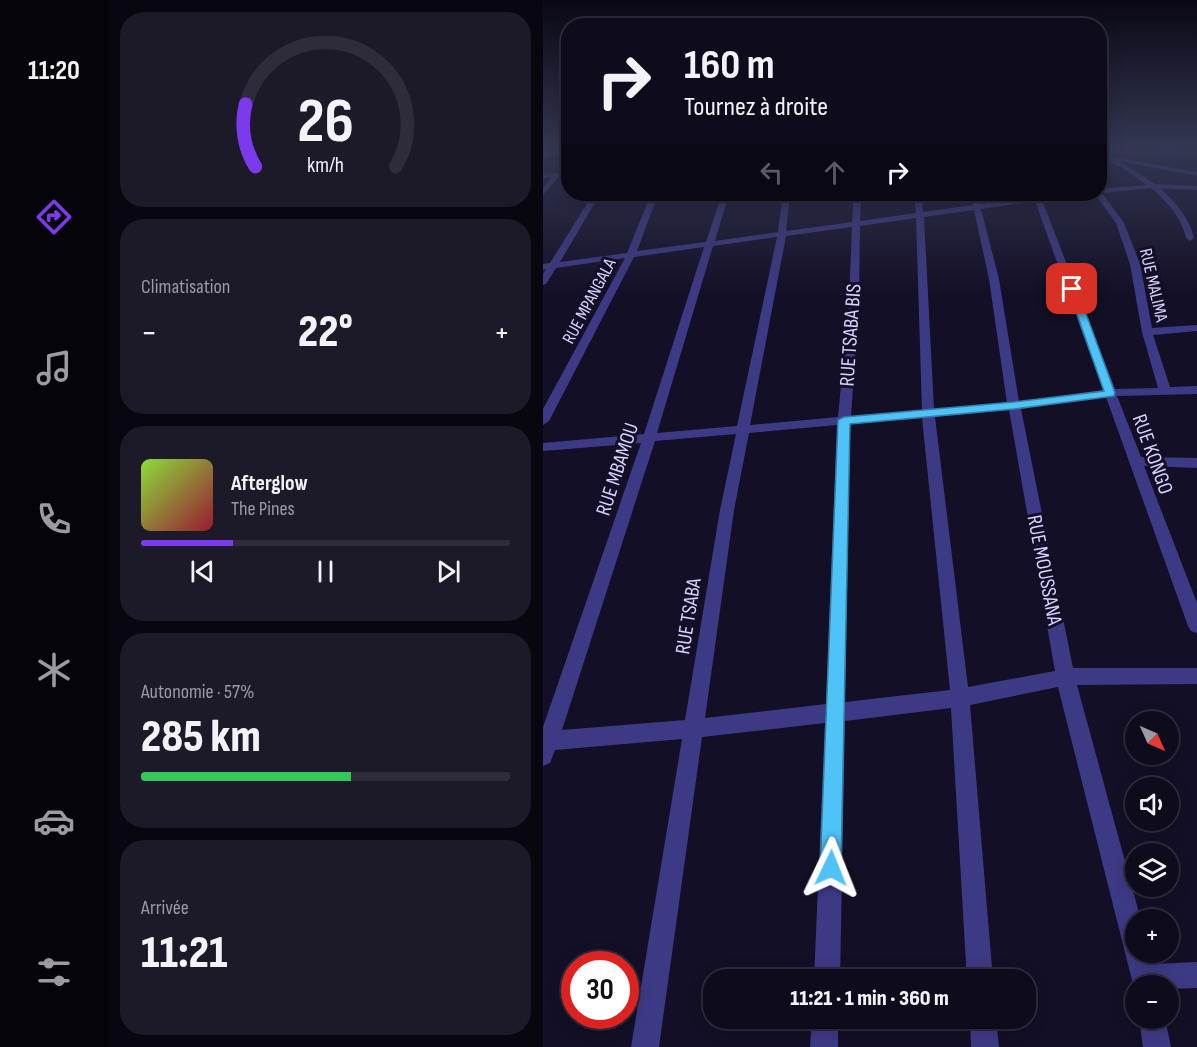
<!DOCTYPE html>
<html lang="fr">
<head>
<meta charset="utf-8">
<style>
	:root { --surface:#0e0b1c; --page:#1c1929; --text:#f1f3f6; --muted:#9b9ba3; --line:#2e2b3b; --accent:#7c3aed }
	body { margin:0; font-family:"Sofia Sans Condensed",sans-serif; background:var(--page); color:var(--text); height:100vh; display:flex; flex-direction:column; font-size:22px; white-space:nowrap }
	* { box-sizing:border-box; margin:0 }
	p { font-size:20px; color:var(--muted) }
	.icon { flex:none; width:33px; height:33px; fill:none; stroke:currentColor; stroke-width:2; stroke-linecap:round; stroke-linejoin:round }
	.map { position:relative; flex:1; overflow:hidden }
	.details { display:flex; flex-direction:column; gap:12px; padding:12px; background:#08060f; width:435px }
	.details>* { flex:none }
	.banner { position:absolute; left:18px; top:18px; width:546px; height:183px; border-radius:24px; box-shadow:0 3px 15px #0003,0 0 0 2px var(--line); background:#0e0b1c; color:var(--text); overflow:hidden }
	.needle { width:39px; rotate:135deg }
	.tools { position:absolute; left:582px; top:711px; display:grid; gap:12px }
	.tools a { display:grid; place-items:center; width:54px; height:54px; border-radius:50%; background:var(--surface); box-shadow:0 3px 15px #0003,0 0 0 2px var(--line); font-size:30px }
	.speed { position:absolute; left:18px; top:951px; display:flex; gap:12px; font-size:30px; font-weight:700; text-align:center }
	.speed>* { display:grid; place-content:center; width:78px; height:78px; border-radius:50%; background:var(--surface); box-shadow:0 3px 15px #0003,0 0 0 2px var(--line); line-height:1 }
	.speed .limit { border:9px solid #d22; background:#fff; color:#111 }
	.pin { position:absolute; display:grid; place-items:center; width:51px; height:51px; color:#fff; margin:-26px; border-radius:12px; box-shadow:0 3px 9px #0006 }
	.me { position:absolute; width:66px; margin:-33px; rotate:2deg; stroke-linejoin:round; filter:drop-shadow(0 0 4px #0008) }
	.turn { display:flex; align-items:center; gap:21px; height:126px; padding:0 24px; font-size:27px }
	.turn .icon { width:78px; height:78px; stroke-width:2.5 }
	.turn b { display:block; font-size:42px; line-height:51px }
	.lanes { display:flex; align-items:center; height:57px; padding:0 24px; background:#0003; justify-content:center; gap:30px; direction:ltr }
	.lanes .off { opacity:.35 }
	.big { font-size:45px; font-weight:800; line-height:1.1 }
	.details .widget { flex:1; display:flex; flex-direction:column; justify-content:center; gap:9px; min-width:0; padding:0 21px; border-radius:24px; background:var(--page) }
	.details .dial { align-items:center; gap:0 }
	.dial svg { height:156px; overflow:visible; fill:none; stroke:var(--line); stroke-width:7; stroke-linecap:round; text-anchor:middle }
	.dial text { fill:var(--text); stroke:none }
	.song { display:flex; align-items:center; gap:18px }
	.cover { width:72px; height:72px; border-radius:9px; background:linear-gradient(135deg,hsl(90 70% 55%),hsl(350 70% 35%)) }
	.played { height:6px; border-radius:3px; background:linear-gradient(90deg,var(--accent) 25%,var(--line) 25%) }
	.keys { display:flex; justify-content:space-around; direction:ltr }
	.heat { display:flex; justify-content:space-between; align-items:center; font-size:33px; direction:ltr }
	.charge { height:9px; border-radius:4px; background:linear-gradient(90deg,#34c759 57%,var(--line) 0) }
	.trip { position:absolute; left:160px; top:969px; width:333px; height:60px; border-radius:24px; background:var(--surface); box-shadow:0 3px 15px #0003,0 0 0 2px var(--line); font-weight:800; line-height:60px; text-align:center }
	main { display:flex; flex:1; min-height:0 }
	.tab-bar { display:flex; flex-direction:column; width:108px; justify-content:space-around; align-items:center; background:#06040b; color:var(--muted) }
	.tab-bar .icon { width:42px; height:42px }
	.tab-bar .current { color:var(--accent) }
	.tab-bar b { font-size:27px; color:var(--text) }
	.map>svg:first-child { display:block }
	.lines { fill:none; stroke-linecap:round; stroke-linejoin:round }
	.minor { fill:#3d3a85; fill-rule:evenodd }
	.tertiary { fill:#3d3a85; fill-rule:evenodd }
	.route { fill:#4fc3f7; stroke:#337fa1; stroke-width:1.5 }
	.labels { text-anchor:middle; stroke-width:6; stroke-linejoin:round; paint-order:stroke }
	.far-street-label { font-size:18px; fill:#d9d4ff; stroke:#130f26 }
	.street-label { font-size:21px; fill:#d9d4ff; stroke:#130f26 }
</style>
</head>
<body>
<main>
<nav class="tab-bar">
<b>11:20</b>
<svg class="icon current" aria-label="directions" viewBox="0 0 24 24"><path d="M12 3l9 9-9 9-9-9zM9 14v-3h6M13 9l2 2-2 2"/></svg>
<svg class="icon" aria-label="music" viewBox="0 0 24 24"><path d="M9 18V5l10-2v13"/><circle cx="6" cy="18" r="3"/><circle cx="16" cy="16" r="3"/></svg>
<svg class="icon" aria-label="phone" viewBox="0 0 24 24"><path d="M5 4h4l2 5-3 2q2 4 5 5l2-3 5 2v4C11 20 4 13 5 4z"/></svg>
<svg class="icon" aria-label="climate" viewBox="0 0 24 24"><path d="M12 3v18M4 7l16 10M4 17L20 7"/></svg>
<svg class="icon" aria-label="car" viewBox="0 0 24 24"><path d="M5 17H2v-5l4-1 3-4h7l3 4 3 1v5h-3M9 17h6M6 11h13"/><circle cx="7" cy="17" r="2"/><circle cx="17" cy="17" r="2"/></svg>
<svg class="icon" aria-label="filters" viewBox="0 0 24 24"><path d="M4 7h16M4 17h16"/><circle cx="9" cy="7" r="2"/><circle cx="15" cy="17" r="2"/></svg>
</nav>
<section class="details">
<div class="widget dial"><svg viewBox="0 0 100 80">
<path d="M14 69A42 42 0 1 1 86 69"/>
<path d="M14 69A42 42 0 0 1 9 37" stroke="#7c3aed"/>
<text x="50" y="56" font-size="32" font-weight="700">26</text>
<text x="50" y="72" font-size="11">km/h</text>
</svg></div>
<div class="widget"><p>Climatisation</p>
<div class="heat"><a>−</a><b class="big">22°</b><a>+</a></div>
</div>
<div class="widget">
<div class="song"><i class="cover"></i><div><b>Afterglow</b><p>The Pines</p></div></div>
<div class="played"></div>
<div class="keys"><svg class="icon" aria-label="previous" viewBox="0 0 24 24"><path d="M18 5L8 12l10 7zM5 5v14"/></svg><svg class="icon" aria-label="pause" viewBox="0 0 24 24"><path d="M8 5v14M16 5v14"/></svg><svg class="icon" aria-label="next" viewBox="0 0 24 24"><path d="M6 5l10 7-10 7zM19 5v14"/></svg></div>
</div>
<div class="widget"><p>Autonomie · 57%</p><b class="big">285 km</b><div class="charge"></div></div>
<div class="widget"><p>Arrivée</p><b class="big">11:21</b></div>
</section>
<div class="map">
<svg width="654" height="1047" viewBox="0 0 654 1047">
	<rect width="100%" height="100%" fill="#130f26"/>
	<g class="lines">
		<path class="minor" d="M13,148H20L0,160V155Z
			M624,148H630L624,153H620Z
			M556,152L569,157L654,172V176L577,161L612,184L654,186V190L617,188C633,203 646,217 651,238L647,241L643,238C638,216 625,203 608,188L559,193L581,223L597,264L609,328L654,325V331L610,335L627,387L654,386V394L574,396L598,457L654,458V468L601,466L654,603V633L648,631L645,626L563,397L478,409L530,668H654V684L534,685L598,920H592V952H608L610,964L654,962V988L626,989V986H592V992L515,687L427,705L450,980H424L408,708L302,721L297,980H271L282,723L159,737L116,1047H88L139,739L12,750L7,763L0,766V727L98,443L0,451V443L101,434L161,247L91,257L6,421L0,425V409L82,258L13,268L3,284L0,285V274L3,269L0,270V264L7,263L50,194H57L17,262L84,253L108,194H115L94,251L163,242L179,194H186L172,241L235,232L240,194H247L243,231L309,222L311,194H318L317,221L373,213L371,194H378L380,212L430,205L428,194H434L437,204L490,197V194H496L498,196L532,194L529,196L499,200L572,389L615,388L599,332L587,264L573,223L552,194H556V189L603,185L580,168L556,157ZM492,201L560,390L476,402L456,279L438,209ZM431,210L446,279L464,403L391,409L381,217ZM373,218L379,410L308,416L316,303L317,226ZM309,227L306,303L295,417L207,425L243,236ZM234,237L194,426L114,433L170,246ZM466,410L512,671L425,687L392,417ZM379,418L407,690L302,702L307,424ZM294,425L283,704L162,718L191,510L206,433ZM193,434L177,510L142,720L19,730L112,441Z
			M12,174L17,175L0,195V188Z
			M269,1018H295V1047H267Z
			M427,1018H453L456,1047H428Z
			M596,1018H622L628,1047H600Z"/>
		<path class="tertiary" d="M0,150L26,154V158L0,154Z
			M26,172V176L0,178V174Z"/>
	</g>
	<linearGradient id="sky" x2="0" y2="1"><stop stop-color="#0a0815"/><stop offset="0.5" stop-color="#333752"/><stop offset="1" stop-color="#333752" stop-opacity="0"/></linearGradient>
	<rect width="654" height="294" fill="url(#sky)"/>
	<path class="route" d="M529,286L534,289L572,393L571,396L471,409L307,424L298,868L295,875L288,878L280,875L277,868L295,420L301,417L471,402L561,391L525,289Z"/>
	<g class="labels">
		<g class="far-street-label">
			<text transform="translate(611 285) rotate(77)" y="6">RUE MALIMA</text>
			<text transform="translate(46 301) rotate(-62)" y="6">RUE MPANGALA</text>
		</g>
		<g class="street-label">
			<text transform="translate(307 335) rotate(-86)" y="7">RUE TSABA BIS</text>
			<text transform="translate(610 454) rotate(70)" y="7">RUE KONGO</text>
			<text transform="translate(74 469) rotate(-72)" y="7">RUE MBAMOU</text>
			<text transform="translate(502 570) rotate(79)" y="7">RUE MOUSSANA</text>
			<text transform="translate(145 616) rotate(-81)" y="7">RUE TSABA</text>
		</g>
	</g>
</svg>
<div class="tools">
<a><svg class="needle" viewBox="-14 -14 28 28"><path d="M0-13l5 13h-10z" fill="#e53935"/><path d="M0 13l5-13h-10z" fill="#9b9ba3"/></svg></a>
<a><svg class="icon" aria-label="sound" viewBox="0 0 24 24"><path d="M4 9h4l5-4v14l-5-4H4zM17 9q2 3 0 6"/></svg></a>
<a><svg class="icon" aria-label="layers" viewBox="0 0 24 24"><path d="M12 4l9 5-9 5-9-5zM3 14l9 5 9-5"/></svg></a>
<a>+</a>
<a>−</a>
</div>
<div class="speed"><div class="limit">30</div></div>
<div class="pin" style="left:529px;top:289px;background:#d93025"><svg class="icon" aria-label="arrive" viewBox="0 0 24 24"><path d="M6 21V4h12l-3 4 3 4H6"/></svg></div>
<svg class="me" style="left:288px;top:868px" viewBox="-20 -20 40 40"><path d="M0-17L14 15 0 8-14 15z" fill="#4fc3f7" stroke="#fff" stroke-width="4"/></svg>
<div class="trip">11:21 · 1 min · 360 m</div>
<div class="banner">
<div class="turn"><svg class="icon" aria-label="right" viewBox="0 0 24 24"><path d="M7 20v-9h11M14 6l5 5-5 5"/></svg><div><b>160 m</b>Tournez à droite</div></div>
<div class="lanes"><svg class="icon off" aria-label="left" viewBox="0 0 24 24"><path d="M17 20v-9H6M10 6l-5 5 5 5"/></svg><svg class="icon off" aria-label="ahead" viewBox="0 0 24 24"><path d="M12 20V5M6 11l6-6 6 6"/></svg><svg class="icon" aria-label="right" viewBox="0 0 24 24"><path d="M7 20v-9h11M14 6l5 5-5 5"/></svg></div>
</div>
</div>
</main>
</body>
</html>
